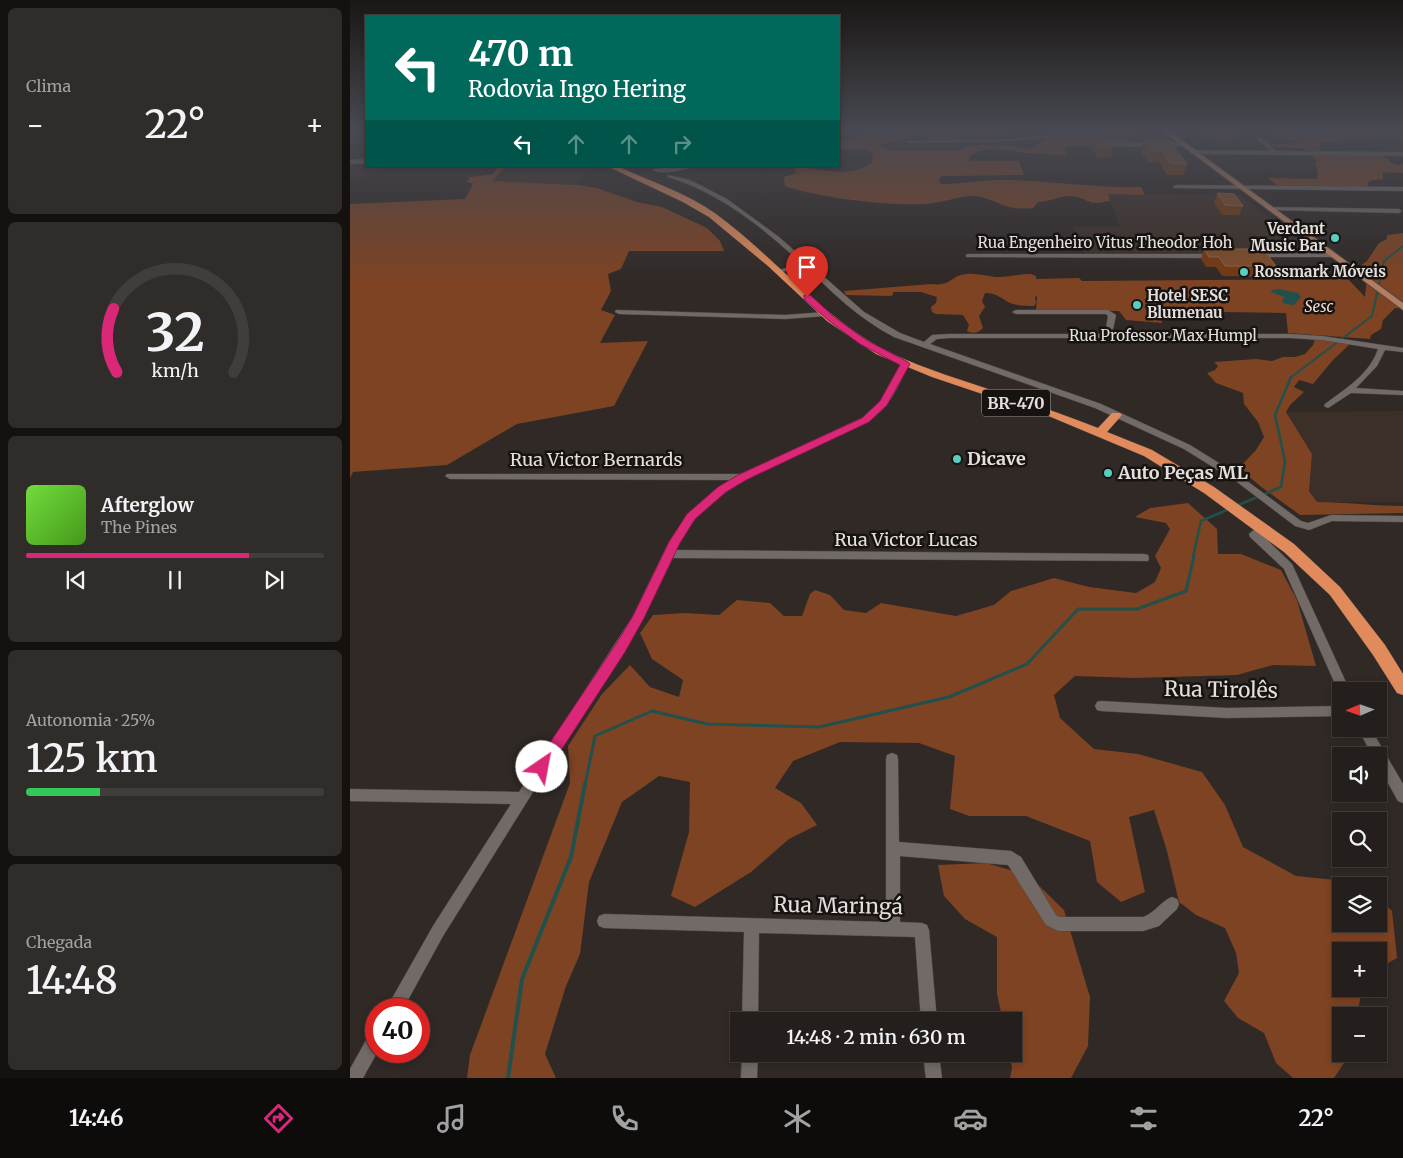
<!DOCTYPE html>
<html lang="pt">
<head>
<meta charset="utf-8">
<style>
	:root { --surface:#241f1c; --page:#302c29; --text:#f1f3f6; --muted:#a3a2a3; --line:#413d3b; --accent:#db2777 }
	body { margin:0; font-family:Merriweather,serif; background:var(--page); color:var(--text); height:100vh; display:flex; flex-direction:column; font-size:19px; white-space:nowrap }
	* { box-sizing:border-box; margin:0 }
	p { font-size:16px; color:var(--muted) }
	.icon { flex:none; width:28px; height:28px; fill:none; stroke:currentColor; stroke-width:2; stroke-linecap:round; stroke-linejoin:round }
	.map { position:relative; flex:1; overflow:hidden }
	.sheet { display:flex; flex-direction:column; gap:8px; padding:8px; background:#14110f; width:350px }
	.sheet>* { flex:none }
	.hud { position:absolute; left:15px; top:15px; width:475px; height:152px; border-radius:0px; box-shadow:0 2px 8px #0003,0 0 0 1px var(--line); background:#00695c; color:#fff; overflow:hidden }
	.needle { width:32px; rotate:268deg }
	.buttons { position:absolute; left:982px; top:682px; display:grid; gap:10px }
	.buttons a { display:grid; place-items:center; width:55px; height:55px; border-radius:0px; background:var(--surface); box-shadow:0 2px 8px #0003,0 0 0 1px var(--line); font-size:25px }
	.speed { position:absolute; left:15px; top:998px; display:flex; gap:10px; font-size:25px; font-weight:700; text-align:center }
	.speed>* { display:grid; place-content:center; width:65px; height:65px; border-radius:50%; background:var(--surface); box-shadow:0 2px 8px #0003,0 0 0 1px var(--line); line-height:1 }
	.speed .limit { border:8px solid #d22; background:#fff; color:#111 }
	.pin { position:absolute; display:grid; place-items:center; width:42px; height:42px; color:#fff; margin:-51px -21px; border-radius:50% 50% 50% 0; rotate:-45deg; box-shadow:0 0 5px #0007 }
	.pin .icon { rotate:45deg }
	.me { position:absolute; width:55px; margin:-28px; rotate:33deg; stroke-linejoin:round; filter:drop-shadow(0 0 4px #0008) }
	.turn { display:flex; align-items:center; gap:18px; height:105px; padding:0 20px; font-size:22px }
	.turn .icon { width:65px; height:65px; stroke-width:2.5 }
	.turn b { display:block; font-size:35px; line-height:42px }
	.lanes { display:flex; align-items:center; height:48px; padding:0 20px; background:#0003; justify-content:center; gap:25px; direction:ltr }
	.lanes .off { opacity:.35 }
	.big { font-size:38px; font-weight:600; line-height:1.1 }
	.sheet .card { flex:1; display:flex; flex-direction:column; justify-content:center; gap:8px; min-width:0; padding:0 18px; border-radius:8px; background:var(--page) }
	.sheet .dial { align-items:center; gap:0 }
	.dial svg { height:130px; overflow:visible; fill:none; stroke:var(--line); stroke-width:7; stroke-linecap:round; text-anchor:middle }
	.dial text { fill:var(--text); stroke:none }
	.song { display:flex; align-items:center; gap:15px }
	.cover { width:60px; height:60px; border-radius:8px; background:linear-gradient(135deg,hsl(100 70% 55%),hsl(100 70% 35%)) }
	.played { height:5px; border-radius:2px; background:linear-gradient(90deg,var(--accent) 75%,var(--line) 75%) }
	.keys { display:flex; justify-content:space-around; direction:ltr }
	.heat { display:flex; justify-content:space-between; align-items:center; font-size:28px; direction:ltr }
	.charge { height:8px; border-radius:4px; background:linear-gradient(90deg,#34c759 25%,var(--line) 0) }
	.trip { position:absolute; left:380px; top:1012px; width:292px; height:50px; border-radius:0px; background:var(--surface); box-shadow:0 2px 8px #0003,0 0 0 1px var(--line); font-weight:600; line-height:50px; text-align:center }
	.dock { display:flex; height:80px; justify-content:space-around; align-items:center; background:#0e0c0b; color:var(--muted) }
	.dock .icon { width:35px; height:35px }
	.dock .current { color:var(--accent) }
	.dock b { font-size:22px; color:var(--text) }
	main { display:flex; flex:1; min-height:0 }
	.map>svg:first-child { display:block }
	.built { fill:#3c2f28 }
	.green { fill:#7d4323 }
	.water { fill:#22504c }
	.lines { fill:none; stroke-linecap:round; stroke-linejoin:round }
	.stream-far4 { stroke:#22504c; stroke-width:1 }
	.stream-far3 { stroke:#22504c; stroke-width:2 }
	.stream-far2 { stroke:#22504c; stroke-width:2.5 }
	.stream-far1 { stroke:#22504c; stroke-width:3 }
	.stream { stroke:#22504c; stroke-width:4 }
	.minor-casing { stroke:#4d4745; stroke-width:1 }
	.major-casing { stroke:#4d4745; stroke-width:2 }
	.highway-casing { stroke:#4d4745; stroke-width:1 }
	.minor { fill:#726a66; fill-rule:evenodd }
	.major { fill:#b57d5f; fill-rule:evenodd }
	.highway { fill:#e18a5b; fill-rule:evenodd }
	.wall { fill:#743a11 }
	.building { fill:#804c27; stroke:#906344 }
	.route { fill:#db2777; stroke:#8e194d }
	.poi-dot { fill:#56cec2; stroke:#161311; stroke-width:2 }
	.labels { text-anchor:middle; stroke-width:5; stroke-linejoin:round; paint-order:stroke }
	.far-poi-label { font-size:15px; font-weight:bold; fill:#e4dfdd; stroke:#161311; text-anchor:start }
	.far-street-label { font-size:15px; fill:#e4dfdd; stroke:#161311 }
	.far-park-label { font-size:15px; font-style:italic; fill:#f4dcd0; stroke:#161311 }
	.shield { fill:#161311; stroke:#a6a2a0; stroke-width:1 }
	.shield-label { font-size:16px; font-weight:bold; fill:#e4dfdd }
	.poi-label { font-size:18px; font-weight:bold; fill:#e4dfdd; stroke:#161311; text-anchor:start }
	.street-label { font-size:18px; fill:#e4dfdd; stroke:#161311 }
	.near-street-label { font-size:21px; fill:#e4dfdd; stroke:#161311 }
</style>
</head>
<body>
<main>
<section class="sheet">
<div class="card"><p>Clima</p>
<div class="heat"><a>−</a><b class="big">22°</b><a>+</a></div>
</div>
<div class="card dial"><svg viewBox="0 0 100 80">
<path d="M14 69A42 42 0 1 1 86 69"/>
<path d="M14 69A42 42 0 0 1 12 30" stroke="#db2777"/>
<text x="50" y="56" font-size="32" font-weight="700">32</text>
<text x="50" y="72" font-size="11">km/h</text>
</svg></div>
<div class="card">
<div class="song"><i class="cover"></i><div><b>Afterglow</b><p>The Pines</p></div></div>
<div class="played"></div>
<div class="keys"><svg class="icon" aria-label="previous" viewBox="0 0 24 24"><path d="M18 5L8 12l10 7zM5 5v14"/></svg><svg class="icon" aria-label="pause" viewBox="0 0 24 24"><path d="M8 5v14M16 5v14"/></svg><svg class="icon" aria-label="next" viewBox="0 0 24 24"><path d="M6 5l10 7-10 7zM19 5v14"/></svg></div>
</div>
<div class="card"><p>Autonomia · 25%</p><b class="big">125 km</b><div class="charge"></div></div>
<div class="card"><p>Chegada</p><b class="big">14:48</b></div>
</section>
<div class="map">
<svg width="1053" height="1078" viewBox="0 0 1053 1078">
	<rect width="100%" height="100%" fill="#302926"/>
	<path class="built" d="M0,164H16V166H35L25,175L0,180Z
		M154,166H238L228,185L142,181Z
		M757,194L890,195L966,254H734L724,227H770Z
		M1053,411V502H967L959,491L962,454L936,412Z"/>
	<path class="green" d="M516,130H788L794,136L753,135L755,138L769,137L784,142L781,143L724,134H659L630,139L620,135H611L612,138L583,140L580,136C571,136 534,141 530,146L538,150H608L622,145H655L680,149L691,143L697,137L735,138L770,144L771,147L718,146L715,148L716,155C703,154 690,154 677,153C658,151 638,144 620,156L619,159L621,161H669L674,175L594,176L590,177L589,182L592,184C615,184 637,179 661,180C704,181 747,188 791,187L795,195L758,194L760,201C753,202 746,204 740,202C733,199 728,196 720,196C709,196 699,202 688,202L683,208C673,209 663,209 653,205C645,202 633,196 624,196C608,196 592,203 575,204C537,206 471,198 435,186L434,177L447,173L443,169L448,167C473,169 501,179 522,162L523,156L517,149H489L490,142L508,137Z
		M836,130H901L900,133L888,134L890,137C870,145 856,136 836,130Z
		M914,130H1044L1053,134V141L1047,138L991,139L984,142H972V145L968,148L971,152H959L953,148L923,147L919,144L954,143L943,139L925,137L922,133Z
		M961,155H1027L1039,159V162L1047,165L1053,164V173L1033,172V179L1019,181L1017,187L928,186L918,178L966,179L968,174L965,163L967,161Z
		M149,166H156L142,181L228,185L247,188L287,202L312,207L357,228L370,241L374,251H279L271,269L258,274L261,291L251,310L265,315L250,343L298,341L264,406L167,424L97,465L3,472L0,478V204L115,199L123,184L117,182L120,177L143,174Z
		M1053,233V308H1045L1033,320L1031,329L1021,335L1020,339L938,333L936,313L811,311L812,323L776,320L769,311L686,310L687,296L685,297L686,303L684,306C676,306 668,306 660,303C651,298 646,293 635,293L632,301L635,307L629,316L633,328C629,333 622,334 617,331L619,325L613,315L586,314L582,312L581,307L586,303L587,297L571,292H543V295L540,296L496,295L494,291L581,284C602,287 600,275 617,274C627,273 636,276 645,277C657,277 669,274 681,274L686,276V279L729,278L732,281L998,279L1015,297L1017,276L1007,268L1017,261L1029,243L1037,239V235Z
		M965,339L1000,344L983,360L963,384L949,380L944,387L954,392L940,405L936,412L962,454L959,491L967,502C996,502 1024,506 1053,506V513L950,515L910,486L897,475L895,471L887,470L906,450L914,437L908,422L894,404L893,393L866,383L857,373L865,370L868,366L864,362L906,359L922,361L933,357H945L955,354L963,345Z
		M838,503L867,529L868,554H891L931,570L947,600L966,666L923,665L887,675L784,678L725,676L704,695L710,718L744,749L788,754L852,772L875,805L893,847L946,876L1015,883L1017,886H991V924H1029V898L1042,911L1047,958L1029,968V951H991V989H1012L1007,1016H991V1054H1000L984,1078H943L926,1063L914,1033L888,1018L874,1001L889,973L886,953L875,928L846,915L829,902L817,851L804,810L779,817L795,892L771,902L747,882L740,841L676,816H619L600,809L605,756L569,743L490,742L443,761L425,788L451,803L467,825L439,839L401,872L345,907L321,896L339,832L340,782L309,776L272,802L239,882L230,954L216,986L195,1054L206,1078H117L120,1055L220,783L218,746L252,694L280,665L300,687L329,697L333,680L302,659L290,633L303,615L335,613L369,615L387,600L420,603L434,616H452L460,594L465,590L480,595L494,610L516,613L531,603L606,616L644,605L661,591L704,578L739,587L786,593L805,582L811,568L805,556L820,529L816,523L785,517L800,508Z
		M636,863L678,875L714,910L740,997L738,1046L721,1078H660L662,1068L659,1054H664V1021H653L647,994V937L615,919L594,896L588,865Z"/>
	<path class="water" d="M929,289L948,293L951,297L944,305L935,304L932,301L934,297L921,292L922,290Z"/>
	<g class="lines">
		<path class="stream-far4" d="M1031,130L1053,139"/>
		<path class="stream-far3" d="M940,378L1022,316L1034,261L1053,246"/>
		<path class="stream-far2" d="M886,506L931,487L935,461L925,415L941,377
			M843,557L851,521L879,509"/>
		<path class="stream-far1" d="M235,785L245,736L302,711L357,724L469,727L599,697L677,664L728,609H787L836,591L844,556"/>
		<path class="stream" d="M158,1078L172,979L221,857L235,784"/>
		<defs>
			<path id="minor" d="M717,134L777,143L832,142L835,144L832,146L777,147L717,136L661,141L558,143L556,142L558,141L661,139Z
				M908,138H912L926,151L1053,152V156L842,154L839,152L842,150L920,151L908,140Z
				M16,159V163L0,164V160Z
				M332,166H344C333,171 313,175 302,170C310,167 323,168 332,166Z
				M318,175L340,180L377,199L429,237L514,312L550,333L574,342L582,335L599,334H755L758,316L756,314H666L662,312L666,310H758L766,315L762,334H940L972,336L1053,348V352L1035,350L1027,366L1006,388L1053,391V395L1001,393L978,408L974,406L975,404C995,389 1020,374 1028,349L972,340L940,338H599L587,339L580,344L751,404L840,445L893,478L951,521L958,523L981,515L1053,516V522L982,521L959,530L945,526L887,482L834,449L745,408L544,337C507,317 485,295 455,266L427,273V271L451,263C412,227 370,193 318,177Z
				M826,185L1053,187V191L824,188L823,187Z
				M920,207L1049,209L1052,211L1049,213L918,210L917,209Z
				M618,254H864L867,256L864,258L616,257V255Z
				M906,254L983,253L986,255L983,257H904L903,256Z
				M266,310L435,315L475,312L479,314L475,316L435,319L269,314L265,312Z
				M552,362H555L559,364C552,377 546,393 537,404C523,422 502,429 483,438C424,466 354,488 325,550L794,554L798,555L799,558L798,561L322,558L293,618L274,651L225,725L93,936L53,1009H36L83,926L161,804L0,801V789L169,792L283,616L319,542L338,514L369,487L380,480L100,479L95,476L97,474H391L512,418L531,402Z
				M904,530L908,531L942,564L1000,691H991V695H990L934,569L900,537L899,534Z
				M751,701L877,708L991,706V716L877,718L751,711L747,710L745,706L747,702Z
				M1008,729H1021L1053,784V803L1048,801L1029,767V756H1023Z
				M542,753L547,755L548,759L549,842L661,851L671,857L706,915L709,917H793C805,913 811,901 822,897L827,899L829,904L827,909L809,926L793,931H708L696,925L658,865L550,856V922L572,923L577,925L579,930L587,1021H571L565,937L409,933L408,1021H392L394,932L254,928L249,926L247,921L249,916L254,914L536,922V759L537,755Z
				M26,1031V1051H28L13,1078H0V1069L20,1033Z
				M392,1054H408L407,1078H391Z
				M573,1054H589L592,1078H576Z"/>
			<path id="major" d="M811,130H818L1053,303V310Z"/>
			<path id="highway" d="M257,166H267C299,181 337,193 366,214C419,253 462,305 517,340C549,360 587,372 623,384C665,398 707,412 748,428L762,413H770L772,415L757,432L802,450L864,487L944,544L990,587L1035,645L1053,674V695L1047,693L1023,655L980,595L934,552L854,493L794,456L701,417L582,377L526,354L477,321L418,266L359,217L333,202Z"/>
		</defs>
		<use href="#minor" class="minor-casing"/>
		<use href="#major" class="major-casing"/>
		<use href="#highway" class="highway-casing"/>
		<use href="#minor" class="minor"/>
		<use href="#major" class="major"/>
		<use href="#highway" class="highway"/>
	</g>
	<path class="wall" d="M743,135L763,146L761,157H747L741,147Z
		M793,140L837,164L833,175H817L809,162H798L791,152Z
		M867,193L893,206L889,215H872L864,203Z
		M854,249L926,266L922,277L872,276L866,267H856L851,259Z"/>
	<path class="building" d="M743,135H757L763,146H749Z
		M793,140H819L837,164L820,163L812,151H801Z
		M867,193L884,194L893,206L875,205Z
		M854,249H913L926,266H875L869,257H859Z"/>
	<linearGradient id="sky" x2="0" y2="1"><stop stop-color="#1a1715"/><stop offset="0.46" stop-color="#484952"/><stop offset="1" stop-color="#484952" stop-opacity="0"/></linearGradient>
	<rect width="1053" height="281" fill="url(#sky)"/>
	<path class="route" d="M454,295H460L484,317L516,340L558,362L560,364L537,405L519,422L396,480L376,492L345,519L330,543L294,618L275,652L197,772L192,774L187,772L185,767L187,762L266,644L283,616L319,542L337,514L368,487L388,475L512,418L530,401L550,365L510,344L478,320L454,299Z"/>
	<g class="poi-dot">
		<circle cx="985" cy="238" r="5"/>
		<circle cx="894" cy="272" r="5"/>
		<circle cx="787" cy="305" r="5"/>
		<circle cx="607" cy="459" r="5"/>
		<circle cx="758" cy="473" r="5"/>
	</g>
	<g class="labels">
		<g class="far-poi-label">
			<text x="975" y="234" text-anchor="end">Verdant<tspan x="975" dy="17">Music Bar</tspan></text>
			<text x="904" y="277">Rossmark Móveis</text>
			<text x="797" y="301">Hotel SESC<tspan x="797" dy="17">Blumenau</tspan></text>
		</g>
		<g class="far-street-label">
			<text x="755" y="248">Rua Engenheiro Vitus Theodor Hoh</text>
			<text x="813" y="341">Rua Professor Max Humpl</text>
		</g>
		<g class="far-park-label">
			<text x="969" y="312">Sesc</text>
		</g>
		<rect class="shield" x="632" y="389.5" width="68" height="27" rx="4"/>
		<g class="shield-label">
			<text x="666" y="409">BR-470</text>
		</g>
		<g class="poi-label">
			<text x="617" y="465">Dicave</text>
			<text x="768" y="479">Auto Peças ML</text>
		</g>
		<g class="street-label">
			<text x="246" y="466">Rua Victor Bernards</text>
			<text x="556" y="546">Rua Victor Lucas</text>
		</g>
		<g class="near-street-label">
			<text transform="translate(871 690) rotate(1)" y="7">Rua Tirolês</text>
			<text transform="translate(488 906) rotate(1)" y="7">Rua Maringá</text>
		</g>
	</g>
</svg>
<div class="buttons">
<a><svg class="needle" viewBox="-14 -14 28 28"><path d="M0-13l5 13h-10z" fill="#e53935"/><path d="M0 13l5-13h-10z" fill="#a3a2a3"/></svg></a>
<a><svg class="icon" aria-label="sound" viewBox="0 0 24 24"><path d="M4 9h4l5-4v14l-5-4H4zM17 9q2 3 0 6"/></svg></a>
<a><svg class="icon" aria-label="search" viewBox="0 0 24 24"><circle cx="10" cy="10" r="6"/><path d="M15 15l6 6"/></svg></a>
<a><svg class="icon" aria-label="layers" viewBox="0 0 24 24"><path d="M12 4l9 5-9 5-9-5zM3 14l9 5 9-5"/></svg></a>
<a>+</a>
<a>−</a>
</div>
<div class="speed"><div class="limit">40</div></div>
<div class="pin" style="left:457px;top:297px;background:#d93025"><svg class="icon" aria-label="arrive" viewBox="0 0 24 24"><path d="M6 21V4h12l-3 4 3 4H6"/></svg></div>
<svg class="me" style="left:192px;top:767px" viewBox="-20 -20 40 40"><circle r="19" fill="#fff"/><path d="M0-13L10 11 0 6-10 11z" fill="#db2777"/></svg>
<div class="trip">14:48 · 2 min · 630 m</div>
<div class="hud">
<div class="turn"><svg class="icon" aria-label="left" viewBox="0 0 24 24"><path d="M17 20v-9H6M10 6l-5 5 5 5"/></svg><div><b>470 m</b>Rodovia Ingo Hering</div></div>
<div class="lanes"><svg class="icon" aria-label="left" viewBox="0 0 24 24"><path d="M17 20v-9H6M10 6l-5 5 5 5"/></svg><svg class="icon off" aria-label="ahead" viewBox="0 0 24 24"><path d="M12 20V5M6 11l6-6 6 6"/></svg><svg class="icon off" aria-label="ahead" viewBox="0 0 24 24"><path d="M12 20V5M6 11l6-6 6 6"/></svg><svg class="icon off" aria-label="right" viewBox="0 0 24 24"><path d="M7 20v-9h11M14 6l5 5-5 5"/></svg></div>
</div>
</div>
</main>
<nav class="dock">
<b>14:46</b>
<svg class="icon current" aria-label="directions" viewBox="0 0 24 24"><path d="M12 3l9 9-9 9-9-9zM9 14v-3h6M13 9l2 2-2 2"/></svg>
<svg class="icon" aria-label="music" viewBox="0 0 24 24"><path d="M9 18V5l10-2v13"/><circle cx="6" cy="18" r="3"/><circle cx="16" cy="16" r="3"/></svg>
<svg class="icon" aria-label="phone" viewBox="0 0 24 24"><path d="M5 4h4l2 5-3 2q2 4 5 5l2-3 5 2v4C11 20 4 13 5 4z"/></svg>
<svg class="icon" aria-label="climate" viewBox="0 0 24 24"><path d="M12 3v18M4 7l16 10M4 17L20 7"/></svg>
<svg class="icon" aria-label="car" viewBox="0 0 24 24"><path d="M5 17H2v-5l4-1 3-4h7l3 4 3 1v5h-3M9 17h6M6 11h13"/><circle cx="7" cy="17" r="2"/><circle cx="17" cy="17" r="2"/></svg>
<svg class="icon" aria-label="filters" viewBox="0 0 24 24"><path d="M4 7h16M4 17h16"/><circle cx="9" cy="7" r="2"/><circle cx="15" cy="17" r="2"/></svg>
<b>22°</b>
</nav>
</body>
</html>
